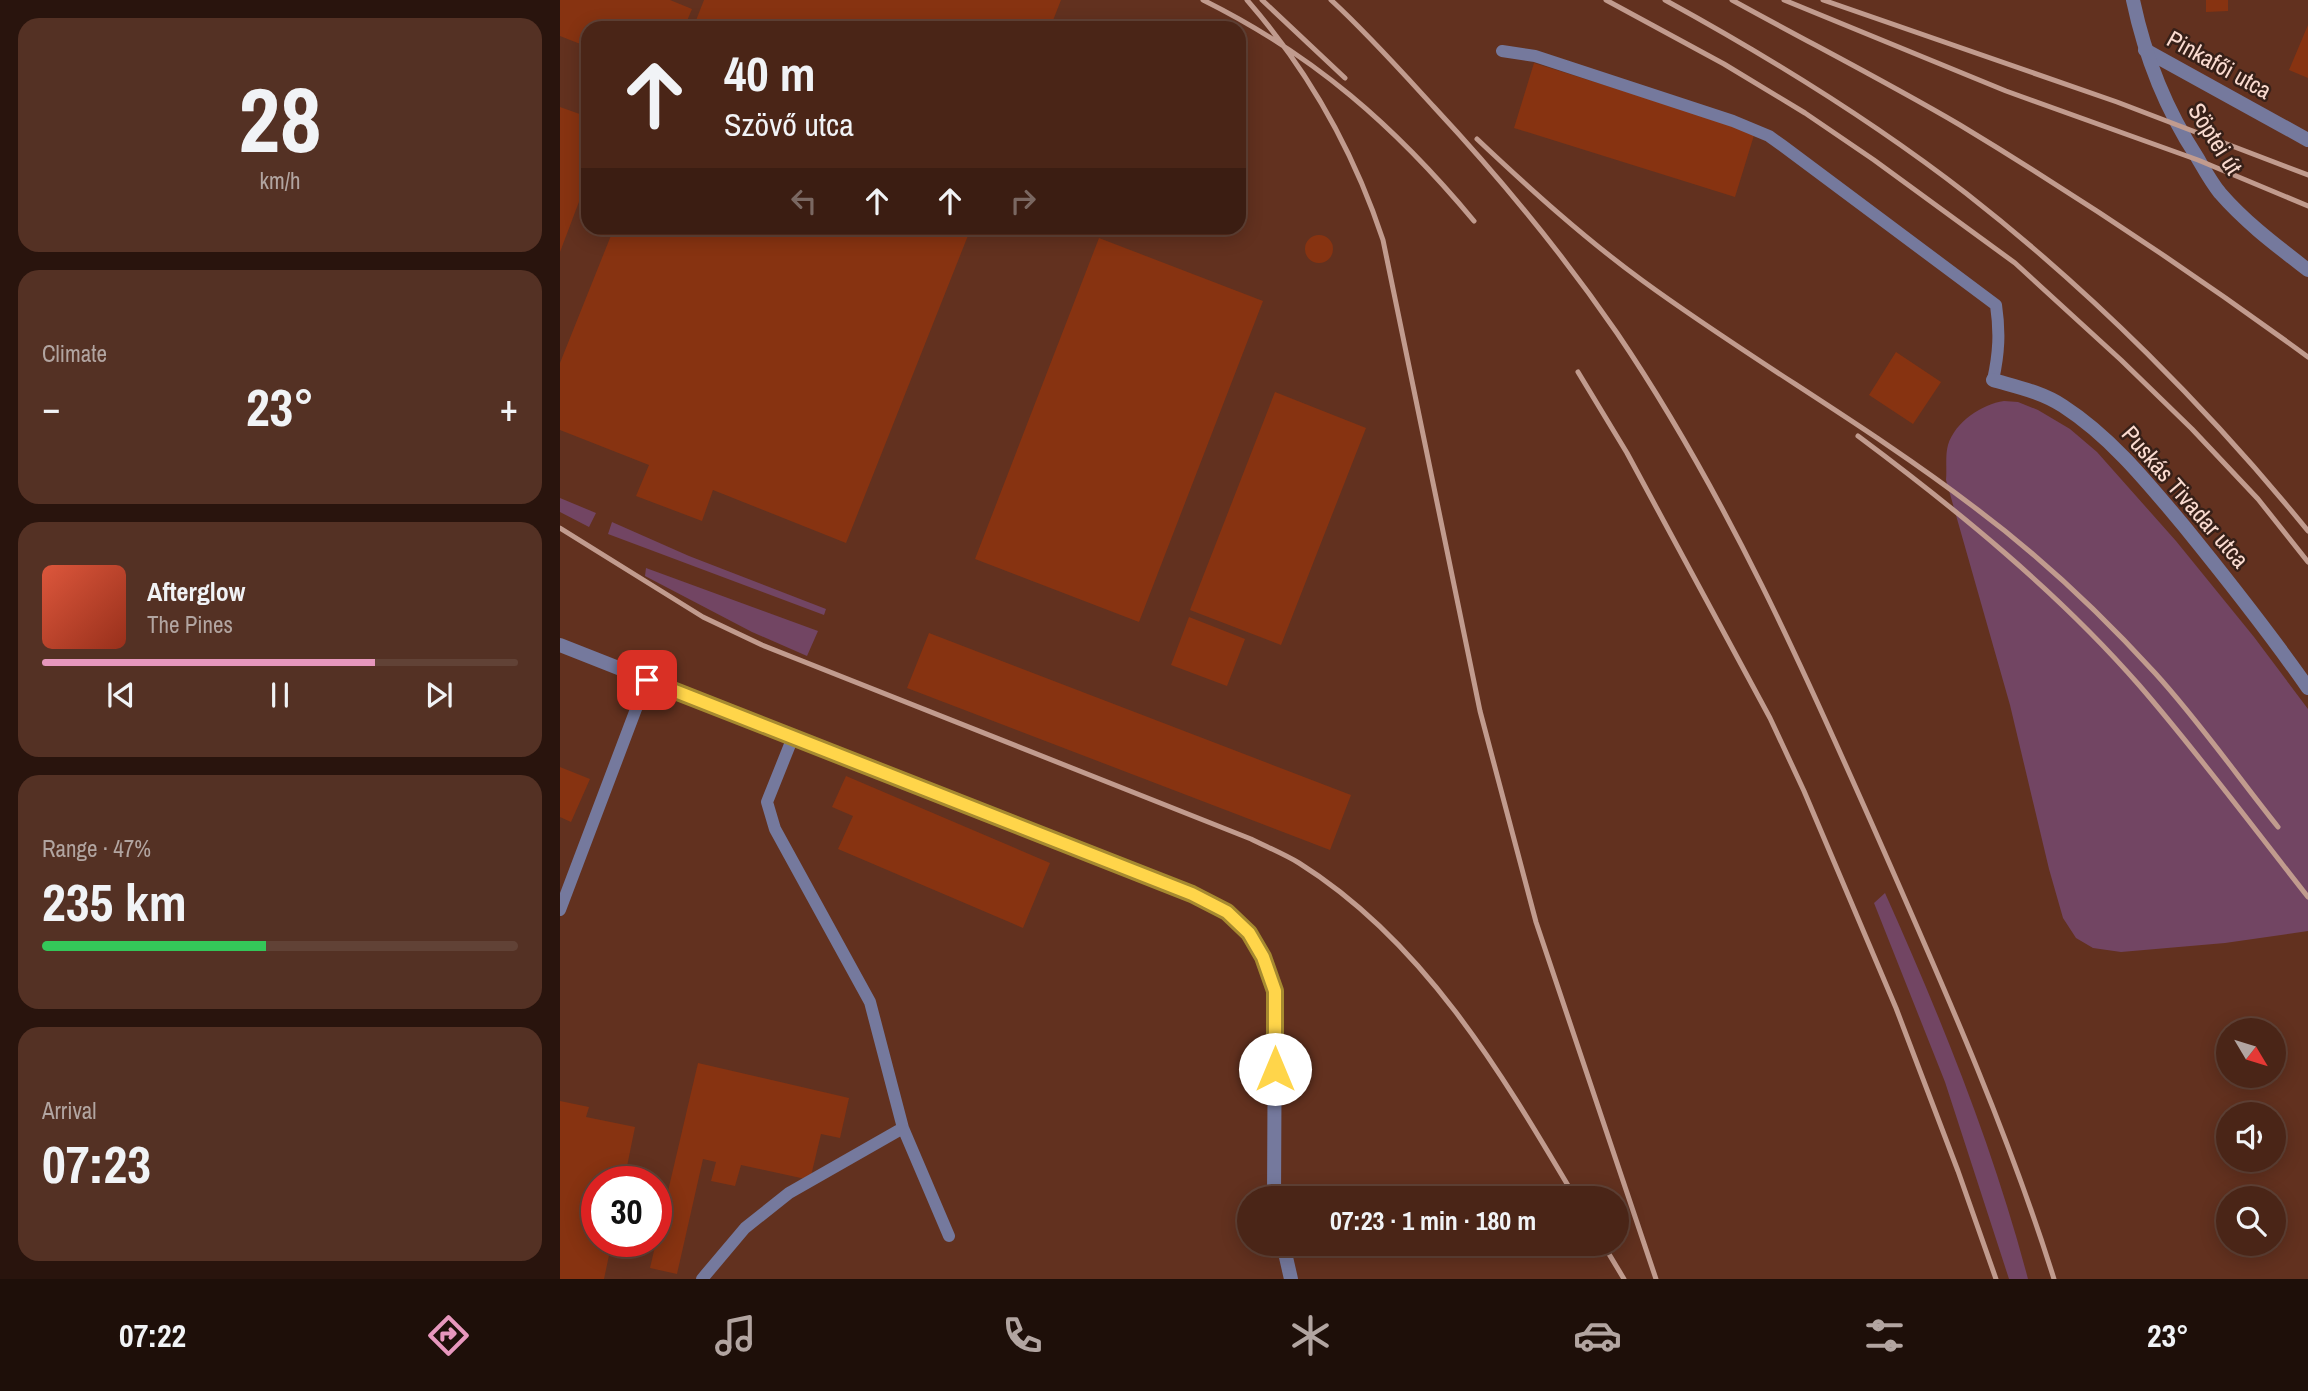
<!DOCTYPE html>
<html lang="en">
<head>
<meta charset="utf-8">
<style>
	:root { --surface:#4a2517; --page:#543124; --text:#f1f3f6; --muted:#b2a5a1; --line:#614236; --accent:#e797bd }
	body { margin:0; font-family:"Archivo Narrow",sans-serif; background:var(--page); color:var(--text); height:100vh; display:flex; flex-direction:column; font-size:26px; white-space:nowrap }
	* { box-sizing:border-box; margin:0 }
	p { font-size:23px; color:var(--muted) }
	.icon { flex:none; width:38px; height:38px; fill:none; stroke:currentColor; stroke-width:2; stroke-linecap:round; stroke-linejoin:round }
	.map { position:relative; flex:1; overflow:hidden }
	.drawer { display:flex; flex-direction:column; gap:18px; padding:18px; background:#29140d; width:560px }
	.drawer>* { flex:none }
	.guide { position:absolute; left:21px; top:21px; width:665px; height:214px; border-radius:21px; box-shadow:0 4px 18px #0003,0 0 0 2px var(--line); background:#4a2517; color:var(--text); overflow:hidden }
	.needle { width:46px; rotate:128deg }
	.controls { position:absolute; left:1656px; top:1018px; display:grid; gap:14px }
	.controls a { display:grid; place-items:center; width:70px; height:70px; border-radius:50%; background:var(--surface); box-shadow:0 4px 18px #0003,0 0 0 2px var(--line); font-size:35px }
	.speed { position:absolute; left:21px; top:1166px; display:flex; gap:14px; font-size:35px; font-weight:700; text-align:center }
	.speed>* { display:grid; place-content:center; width:91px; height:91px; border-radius:50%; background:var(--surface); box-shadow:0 4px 18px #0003,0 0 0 2px var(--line); line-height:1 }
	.speed .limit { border:10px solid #d22; background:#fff; color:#111 }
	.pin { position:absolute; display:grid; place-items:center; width:60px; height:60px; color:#fff; margin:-30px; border-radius:14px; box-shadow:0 4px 10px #0006 }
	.me { position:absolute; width:77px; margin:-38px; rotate:0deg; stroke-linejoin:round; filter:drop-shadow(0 0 5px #0008) }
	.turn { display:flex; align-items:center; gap:24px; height:147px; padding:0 28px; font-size:32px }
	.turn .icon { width:91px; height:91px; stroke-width:2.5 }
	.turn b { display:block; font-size:49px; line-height:60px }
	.lanes { display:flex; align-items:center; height:66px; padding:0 28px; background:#0003; justify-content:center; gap:35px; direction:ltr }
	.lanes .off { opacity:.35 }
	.big { font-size:52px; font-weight:800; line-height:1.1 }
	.drawer .tile { flex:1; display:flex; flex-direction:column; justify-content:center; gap:10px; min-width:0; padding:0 24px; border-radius:21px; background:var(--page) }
	.drawer .dial { align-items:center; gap:0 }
	.dial b { font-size:91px; line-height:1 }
	.song { display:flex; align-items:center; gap:21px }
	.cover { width:84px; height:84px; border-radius:10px; background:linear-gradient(135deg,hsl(10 70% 55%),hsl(10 70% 35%)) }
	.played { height:7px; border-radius:4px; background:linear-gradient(90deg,var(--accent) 70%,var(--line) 70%) }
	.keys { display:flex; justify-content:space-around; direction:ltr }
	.heat { display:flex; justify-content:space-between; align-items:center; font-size:38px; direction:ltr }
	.charge { height:10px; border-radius:5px; background:linear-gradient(90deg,#34c759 47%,var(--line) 0) }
	.trip { position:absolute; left:677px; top:1186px; width:392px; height:70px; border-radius:35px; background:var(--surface); box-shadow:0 4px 18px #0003,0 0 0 2px var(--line); font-weight:800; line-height:70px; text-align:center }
	.tab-bar { display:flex; height:112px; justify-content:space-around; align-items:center; background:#1e0f09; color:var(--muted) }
	.tab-bar .icon { width:49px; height:49px }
	.tab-bar .selected { color:var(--accent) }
	.tab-bar b { font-size:32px; color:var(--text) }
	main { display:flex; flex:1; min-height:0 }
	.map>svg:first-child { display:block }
	.green { fill:#724563 }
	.building { fill:#873311 }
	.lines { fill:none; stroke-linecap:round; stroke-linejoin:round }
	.service { stroke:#75799d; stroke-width:12 }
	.minor { stroke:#75799d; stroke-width:14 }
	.tertiary { stroke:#75799d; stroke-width:14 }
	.rail { stroke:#c19b8e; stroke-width:5 }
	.route-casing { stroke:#a68a30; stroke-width:18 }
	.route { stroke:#ffd54a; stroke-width:12 }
	.labels { text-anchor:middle; stroke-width:5; stroke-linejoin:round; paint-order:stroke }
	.street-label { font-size:24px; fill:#fadbd0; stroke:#372018 }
</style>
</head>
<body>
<main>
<section class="drawer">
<div class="tile dial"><b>28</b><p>km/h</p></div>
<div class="tile"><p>Climate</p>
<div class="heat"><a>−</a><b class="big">23°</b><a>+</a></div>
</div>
<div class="tile">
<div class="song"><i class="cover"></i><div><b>Afterglow</b><p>The Pines</p></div></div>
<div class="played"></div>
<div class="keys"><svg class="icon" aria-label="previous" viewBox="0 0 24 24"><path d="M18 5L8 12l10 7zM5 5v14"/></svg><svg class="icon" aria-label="pause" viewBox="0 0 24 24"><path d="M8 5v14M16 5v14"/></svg><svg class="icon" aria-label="next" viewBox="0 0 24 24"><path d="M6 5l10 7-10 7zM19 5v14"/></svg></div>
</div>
<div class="tile"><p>Range · 47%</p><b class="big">235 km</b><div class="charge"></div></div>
<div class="tile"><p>Arrival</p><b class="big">07:23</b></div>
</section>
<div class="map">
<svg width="1748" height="1279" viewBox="0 0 1748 1279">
	<rect width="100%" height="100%" fill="#62311f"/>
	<path class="green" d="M1444,401L1458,402L1478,410L1510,429L1537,452L1616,541L1694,637L1748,709V931L1665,943L1561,952L1533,948L1516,938L1503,918L1489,869L1450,705L1386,480C1387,469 1385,455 1388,445C1395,422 1422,404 1444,401Z
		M0,498L36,513L29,527L0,512Z
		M52,522L129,556L266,609L264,615L48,534Z
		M86,568L258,631L247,656L192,632L85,576Z
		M1325,893C1381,1018 1433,1146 1468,1279H1449L1385,1082L1314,903Z"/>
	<path class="building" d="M0,0H110L132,9L124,28H28V47L0,36Z
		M144,0H501L490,28H133Z
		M1646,0H1668V11L1646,12Z
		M1748,25V78L1729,70Z
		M974,63L1195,132L1175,197L954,128Z
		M0,107L28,117V178L0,252Z
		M54,228H411L286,543L153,490L142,521L76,496L89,465L0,430V363Z
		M745 249a14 14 0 1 1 28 0a14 14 0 1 1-28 0Z
		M539,238L703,301L579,622L415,559Z
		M1336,352L1381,382L1353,424L1309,395Z
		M715,392L806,428L721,645L630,610Z
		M629,617L685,639L667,686L611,665Z
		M369,633L791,795L770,850L347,688Z
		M0,767L30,779L11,822L0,817Z
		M286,776L490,863L463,928L278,849L293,816L272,807Z
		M138,1063L289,1098L280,1138L261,1134L250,1180L181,1165L175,1186L151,1181L156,1162L143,1159L117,1274L90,1268Z
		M0,1101L29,1107L26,1117L75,1127L64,1181H37V1241H52L44,1279H0Z"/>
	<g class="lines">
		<path class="service" d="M942,51L975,56L1173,121L1209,136L1223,146L1436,305C1440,332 1439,353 1433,380
			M0,910L87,680
			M343,1128L389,1236
			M142,1279L185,1228L229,1193L343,1128L310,1002L215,829L207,802L233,737"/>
		<path class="minor" d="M1585,50L1748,140
			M1433,380C1457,387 1482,392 1503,406C1551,437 1588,483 1624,526C1667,579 1709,632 1748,688
			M0,645L632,894L667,912L689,933L703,957L715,991L714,1199
			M723,1244L731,1279"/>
		<path class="tertiary" d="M1573,0C1585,57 1605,108 1637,157C1644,169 1651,182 1660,193C1686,223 1717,246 1748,270"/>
		<path class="rail" d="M643,0C754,55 835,126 914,221
			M687,0C748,70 794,152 823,240L920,711L976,922L1096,1279
			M702,0L785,78
			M771,0C807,33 841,71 874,107C941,179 1002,253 1057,333C1166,494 1245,672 1323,849C1385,990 1448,1132 1494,1279
			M1046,0L1164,64L1245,113L1314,160L1455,263L1561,360L1632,429L1698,499L1748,562
			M1105,0C1209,57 1313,121 1407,194C1531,291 1649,409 1748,531
			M1172,0C1248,42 1325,81 1400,125C1519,197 1636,275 1748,357
			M1224,0L1446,91L1638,160L1748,206
			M1263,0L1557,102L1748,175
			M917,139C970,189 1024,238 1083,281C1191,360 1308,426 1414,507C1477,554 1542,615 1595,673C1638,720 1678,777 1718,827
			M1018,372L1067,453L1210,718L1244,791L1336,1008L1398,1171L1436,1279
			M1298,436C1396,509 1498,592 1579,685C1638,753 1692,826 1748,897
			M0,528L143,617L202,645L691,839C707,847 724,854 739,863C865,942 942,1074 1016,1199
			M1043,1244L1064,1279"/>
	</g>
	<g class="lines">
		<defs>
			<path id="route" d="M87,680L632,894L667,912L689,933L703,957L715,991V1069"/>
		</defs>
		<use href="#route" class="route-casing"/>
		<use href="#route" class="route"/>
	</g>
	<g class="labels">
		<g class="street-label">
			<text transform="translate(1659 65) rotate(29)" y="8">Pinkafői utca</text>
			<text transform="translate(1655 139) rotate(58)" y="8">Söptei út</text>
			<text transform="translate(1625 497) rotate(49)" y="8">Puskás Tivadar utca</text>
		</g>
	</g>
</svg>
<div class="controls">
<a><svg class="needle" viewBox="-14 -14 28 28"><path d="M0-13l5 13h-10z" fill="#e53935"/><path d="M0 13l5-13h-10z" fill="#b2a5a1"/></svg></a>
<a><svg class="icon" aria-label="sound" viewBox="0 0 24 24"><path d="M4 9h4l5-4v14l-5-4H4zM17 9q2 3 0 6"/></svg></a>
<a><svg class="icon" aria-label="search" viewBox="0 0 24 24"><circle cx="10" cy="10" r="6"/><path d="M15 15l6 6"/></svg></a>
</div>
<div class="speed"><div class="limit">30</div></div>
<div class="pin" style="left:87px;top:680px;background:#d93025"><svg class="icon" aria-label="arrive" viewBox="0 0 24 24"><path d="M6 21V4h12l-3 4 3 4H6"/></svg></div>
<svg class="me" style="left:715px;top:1069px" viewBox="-20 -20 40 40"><circle r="19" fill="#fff"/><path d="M0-13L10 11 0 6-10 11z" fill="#ffd54a"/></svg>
<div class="trip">07:23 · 1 min · 180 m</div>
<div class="guide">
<div class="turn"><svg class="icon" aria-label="ahead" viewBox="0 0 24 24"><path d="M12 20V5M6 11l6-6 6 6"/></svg><div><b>40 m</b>Szövő utca</div></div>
<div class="lanes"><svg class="icon off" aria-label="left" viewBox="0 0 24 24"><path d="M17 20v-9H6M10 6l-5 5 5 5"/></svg><svg class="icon" aria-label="ahead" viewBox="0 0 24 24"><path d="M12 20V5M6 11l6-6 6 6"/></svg><svg class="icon" aria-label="ahead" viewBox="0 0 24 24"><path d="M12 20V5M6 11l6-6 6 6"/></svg><svg class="icon off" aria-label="right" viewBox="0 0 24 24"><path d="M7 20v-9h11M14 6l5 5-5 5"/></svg></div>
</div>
</div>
</main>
<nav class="tab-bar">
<b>07:22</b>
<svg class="icon selected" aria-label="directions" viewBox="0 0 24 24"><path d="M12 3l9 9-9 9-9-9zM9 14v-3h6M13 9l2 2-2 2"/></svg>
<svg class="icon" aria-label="music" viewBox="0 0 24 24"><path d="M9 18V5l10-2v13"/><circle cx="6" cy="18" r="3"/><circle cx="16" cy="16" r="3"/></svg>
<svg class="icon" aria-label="phone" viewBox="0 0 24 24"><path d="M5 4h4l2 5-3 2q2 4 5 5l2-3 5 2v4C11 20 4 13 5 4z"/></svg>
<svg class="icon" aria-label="climate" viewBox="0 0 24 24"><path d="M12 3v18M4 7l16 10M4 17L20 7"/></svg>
<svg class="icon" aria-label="car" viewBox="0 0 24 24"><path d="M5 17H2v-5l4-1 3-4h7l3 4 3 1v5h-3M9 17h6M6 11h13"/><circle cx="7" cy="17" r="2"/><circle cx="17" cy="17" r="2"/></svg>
<svg class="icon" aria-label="filters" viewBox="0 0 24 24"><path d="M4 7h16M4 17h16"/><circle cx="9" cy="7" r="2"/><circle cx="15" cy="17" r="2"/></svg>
<b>23°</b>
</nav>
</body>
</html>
